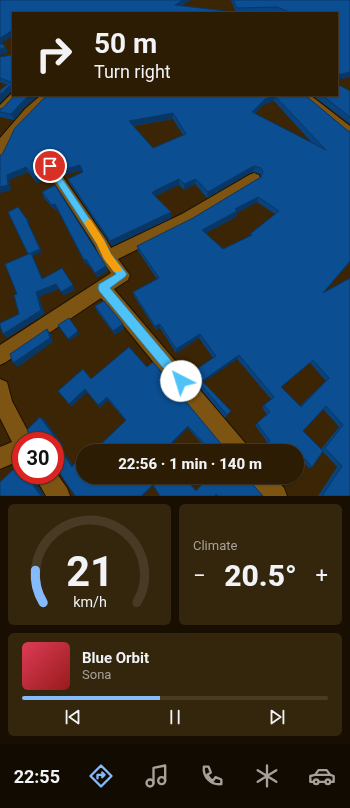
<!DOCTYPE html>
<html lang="en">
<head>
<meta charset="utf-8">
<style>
	:root { --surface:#2c1c03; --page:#34250d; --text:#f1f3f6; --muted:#a6a19a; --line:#483a25; --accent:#86bbfb }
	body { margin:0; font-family:Roboto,sans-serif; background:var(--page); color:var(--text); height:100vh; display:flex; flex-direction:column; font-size:15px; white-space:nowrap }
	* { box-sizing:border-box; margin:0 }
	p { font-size:13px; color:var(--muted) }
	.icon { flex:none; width:22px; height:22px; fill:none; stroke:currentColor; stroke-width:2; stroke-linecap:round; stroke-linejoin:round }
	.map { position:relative; height:496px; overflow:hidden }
	.sheet { display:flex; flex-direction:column; gap:8px; padding:8px; background:#180f02; flex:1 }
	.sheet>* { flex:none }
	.top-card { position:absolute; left:12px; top:12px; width:326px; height:84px; border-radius:0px; box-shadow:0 1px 3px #0004,0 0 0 1px var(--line); background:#2c1c03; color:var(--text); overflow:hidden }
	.speed { position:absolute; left:12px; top:432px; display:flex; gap:8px; font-size:20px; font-weight:700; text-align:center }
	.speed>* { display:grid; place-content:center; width:52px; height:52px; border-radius:50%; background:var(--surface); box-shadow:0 1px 3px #0004,0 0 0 1px var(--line); line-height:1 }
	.speed .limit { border:6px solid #d22; background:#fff; color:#111 }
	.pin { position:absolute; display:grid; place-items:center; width:34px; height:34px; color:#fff; margin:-17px; border:2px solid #fff; border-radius:50%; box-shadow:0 1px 4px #0007 }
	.me { position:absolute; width:44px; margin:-22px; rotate:320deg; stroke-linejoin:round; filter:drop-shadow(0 0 3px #0008) }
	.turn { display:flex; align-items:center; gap:14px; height:84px; padding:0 16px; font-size:18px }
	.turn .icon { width:52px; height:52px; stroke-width:2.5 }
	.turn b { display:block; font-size:28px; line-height:34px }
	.big { font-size:30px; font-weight:800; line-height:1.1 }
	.sheet .tile { flex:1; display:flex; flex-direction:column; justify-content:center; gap:6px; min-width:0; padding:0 14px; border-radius:6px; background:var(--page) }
	.sheet .dial { align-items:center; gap:0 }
	.dial svg { height:104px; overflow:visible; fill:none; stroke:var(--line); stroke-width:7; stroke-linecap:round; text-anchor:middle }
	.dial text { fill:var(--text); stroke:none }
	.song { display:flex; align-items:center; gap:12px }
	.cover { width:48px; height:48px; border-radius:6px; background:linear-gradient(135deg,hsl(350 70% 55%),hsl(0 70% 35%)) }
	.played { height:4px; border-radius:2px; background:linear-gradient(90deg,var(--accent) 45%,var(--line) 45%) }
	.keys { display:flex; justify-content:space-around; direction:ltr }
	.heat { display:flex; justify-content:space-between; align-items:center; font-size:22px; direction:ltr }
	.sheet .tiles { flex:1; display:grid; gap:8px; grid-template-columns:1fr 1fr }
	.tile:last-child { grid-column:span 2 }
	.trip { position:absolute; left:76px; top:444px; width:228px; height:40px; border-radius:20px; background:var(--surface); box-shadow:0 1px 3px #0004,0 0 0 1px var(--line); font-weight:800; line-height:40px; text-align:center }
	.menu { display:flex; height:64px; justify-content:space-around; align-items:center; background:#120b01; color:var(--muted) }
	.menu .icon { width:28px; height:28px }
	.menu .on { color:var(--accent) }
	.menu b { font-size:18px; color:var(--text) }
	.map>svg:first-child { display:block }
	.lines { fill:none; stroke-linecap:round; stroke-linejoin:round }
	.street-casing { stroke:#1d1001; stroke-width:2 }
	.street { fill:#7d5412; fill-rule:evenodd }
	.wall { fill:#09437e; fill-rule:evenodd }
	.shaded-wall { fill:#083766 }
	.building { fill:#0b4e92; stroke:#083766; fill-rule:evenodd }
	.route { fill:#4fc3f7; stroke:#337fa1 }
	.slow { fill:#f59e0b }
</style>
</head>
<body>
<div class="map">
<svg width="350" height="496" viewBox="0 0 350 496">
	<rect width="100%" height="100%" fill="#3b2504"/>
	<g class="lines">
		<defs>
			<path id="street" d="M13,92V95H20L4,113L0,114V105Z
				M41,95H52C41,110 22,122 12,139C8,145 8,153 4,159L0,160V138L25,109Z
				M298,95H310L350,126V136L346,135Z
				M50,163L54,164L106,239L111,248L182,214L249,175L254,173L259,175L260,178L259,181L192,222L118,259L130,275L128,280L114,289L246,444L249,451H226L101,298L6,362L0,365V345L111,273L102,261L95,246L44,167L46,164Z
				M0,379L7,382L12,401L33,441H21V460L0,469V447L12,442L0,418Z
				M55,471L67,488L70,496H46L34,475H55Z
				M250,477H275L284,488L287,496H262L253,485Z"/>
		</defs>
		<use href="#street" class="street-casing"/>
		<use href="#street" class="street"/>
	</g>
	<path class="wall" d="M231,0H350V77L337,80V13H278L276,12L236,13Z
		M13,53V91H12L7,85L0,82V57L11,55Z
		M350,91V124L312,95H337Z
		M15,95H39L24,108L14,120L0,117V109L3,108Z
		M305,95L348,131H350V262L324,292L350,278V496H318L337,467L323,452L312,467L309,468L303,462L297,451H260L267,442L255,425L267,415L262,407L271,399L237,359L203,382L231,411L225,418L190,376L191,373L213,358L199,338L176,353L160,328L156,330L134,296L133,292L157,279L138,251L137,246L193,218L261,177L260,174L253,172L248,174L207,198L195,184L184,190L179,185L155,196L171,212V218L112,246L70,184L68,179L82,172V170L64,175L55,163L50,162L46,163L43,167L48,174L50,179L37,183L28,172L9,180L11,190L0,193V155H2L47,96ZM274,101L312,143L255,114L263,105ZM173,119L183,135L153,148L133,126ZM257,202L275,214L250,234V236L223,249L206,233L236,217L237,213ZM310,363L326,381L300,406L281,387ZM323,409L339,427L321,449L303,431Z
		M55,185L108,271L97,277L88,264L86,265L57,209L55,210L44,198L42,192Z
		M95,306L124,329L115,335L97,311Z
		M147,367L227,451H208L188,428L125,420L108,400L100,408L87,392L71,407L91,379Z
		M276,477H292L286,484L283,485Z"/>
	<path class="shaded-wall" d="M183,0H191L175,10V5Z
		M13,30V36L0,44V38Z
		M6,47L8,53L0,55V49Z
		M350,72V77L337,80V75Z
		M10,85L12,91L0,103V95Z
		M30,95H39L24,108L14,120L11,114L22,102Z
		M275,96L274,101L263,105L251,118L252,112L265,99Z
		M173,113V119L129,126V121Z
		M48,156L50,162L46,163L43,168L41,162L44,157Z
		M80,165L82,170L64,175L62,170Z
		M255,166L253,172L248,174L207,198L208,192L250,168Z
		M26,167L28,172L9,180L11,190L0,193V187L7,175Z
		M48,174L50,179L37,183L35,177Z
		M179,179V185L155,196L152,193L154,191Z
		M196,179L195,184L184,190V184Z
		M258,197L257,202L237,213L236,217L202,235V230L235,209Z
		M55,204L57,209L55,210L52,205Z
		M171,212V218L112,246L110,241Z
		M27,221H28L30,224H28L42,252L33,256L45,284L28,254Z
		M86,259L88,264L86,265L84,260Z
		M106,266L108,271L97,277L95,273Z
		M56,284L59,289L39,297L45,314L7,338L3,334L36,292Z
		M73,285L75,290L63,296L61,292Z
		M123,324L124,329L115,335L113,331Z
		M160,324V328L156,330L155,326Z
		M47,329L51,334L53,342L18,367L13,363Z
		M78,331L79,334L69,341L68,339Z
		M200,334L199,338L176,353V349Z
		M239,355L237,359L201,384L202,381Z
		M85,389L87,392L71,407L69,404Z
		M107,397L108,400L100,408L98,405Z
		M40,417L44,419L63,445L61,448L75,468L72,467L58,446Z
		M188,426V428L165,451H163Z
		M26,475H30L45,496H41Z
		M153,485V486L143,496H141Z"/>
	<path class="building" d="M0,0H183L175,5L226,11V13H13V30L0,38Z
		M233,0H350V72L337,75V13H292L277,7L237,8Z
		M0,43L6,47L0,49Z
		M13,53V88H12V85H10L0,95V90L11,82L0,78V57L11,55Z
		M337,84L350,91V117L322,95H337Z
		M15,95H30L22,102L11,114L0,112V109L3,108Z
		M47,95H305L348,131H350V261L323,293L350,278V496H322L342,466L325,448L343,425L326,406L303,431L323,451L312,467L305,459L297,470V451H262L270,441L257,423L270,412L264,405L274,397L239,355L202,381L231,411L227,415L191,373L216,356L200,334L176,349L160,324L155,326L133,292L159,278L137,246L193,218L261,177L263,172L261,168L255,166L250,168L208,192L196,179L184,184L179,179L154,191L152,193L171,212L110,241L68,179L83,172L80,165L62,170L53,158L48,156L44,157L41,162L48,174L35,177L26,167L7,175L8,185L0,187V155H2L15,128ZM275,96L326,150L252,112L265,99ZM173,113L186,134L153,148L129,121ZM258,197L279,211L250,234L252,235L223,249L202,230L237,211L235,209ZM313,360L329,378L301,407L281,387Z
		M55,185L106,266L95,273L86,259L84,260L55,204L52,205L42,192Z
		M18,207L28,221H27L40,249L31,253L28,254L8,212Z
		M31,253L42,279L62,268L73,285L61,292L56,284L36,292L41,310L3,334L0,326V323L19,314L14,295L17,294L5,264Z
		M104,301L123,324L113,331L95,306Z
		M69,318L78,331L68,339L58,325Z
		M47,329L50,338L13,363L10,354Z
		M129,347L147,367L153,362L227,451H211L188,426L163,451H94L126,420L107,397L98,405L85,389L69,404L58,391L83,369L91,379Z
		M40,417L60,444L58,446L72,467L75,463L78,467L83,462V477H181L184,482L186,479L196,491L208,477H246L263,496H218L216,494L215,496H160L153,485L141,496H75L55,466V441H35L27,430Z
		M19,464L21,468V475H26L41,496H0V482Z
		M280,477H292L286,484Z"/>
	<path class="route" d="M50,164L53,165L104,240L111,254L127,274L125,277L110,288L185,377L186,381L185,385L181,387L177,385L99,291L98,288L99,284L116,274L104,259L97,244L46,166Z"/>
	<path class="slow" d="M88,219L91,220L104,240L111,254L122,269L121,272H114L104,259L97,244L84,223Z"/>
</svg>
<div class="speed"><div class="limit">30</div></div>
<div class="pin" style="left:50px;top:166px;background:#d93025"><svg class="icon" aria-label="arrive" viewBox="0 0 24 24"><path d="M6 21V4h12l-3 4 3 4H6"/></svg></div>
<svg class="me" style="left:181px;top:381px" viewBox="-20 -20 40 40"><circle r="19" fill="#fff"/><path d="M0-13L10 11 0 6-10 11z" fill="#4fc3f7"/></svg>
<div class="trip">22:56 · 1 min · 140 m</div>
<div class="top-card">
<div class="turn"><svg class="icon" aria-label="right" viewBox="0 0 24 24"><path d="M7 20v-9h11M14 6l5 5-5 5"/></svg><div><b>50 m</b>Turn right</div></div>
</div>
</div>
<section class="sheet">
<div class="tiles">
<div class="tile dial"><svg viewBox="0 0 100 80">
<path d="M14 69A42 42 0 1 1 86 69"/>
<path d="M14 69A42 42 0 0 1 8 44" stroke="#86bbfb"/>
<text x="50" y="56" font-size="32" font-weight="700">21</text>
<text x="50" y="72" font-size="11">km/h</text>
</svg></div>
<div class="tile"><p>Climate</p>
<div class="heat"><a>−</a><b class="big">20.5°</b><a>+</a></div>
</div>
<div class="tile">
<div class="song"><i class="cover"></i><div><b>Blue Orbit</b><p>Sona</p></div></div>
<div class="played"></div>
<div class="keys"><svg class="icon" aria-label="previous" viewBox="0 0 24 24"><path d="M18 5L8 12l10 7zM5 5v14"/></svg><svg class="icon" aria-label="pause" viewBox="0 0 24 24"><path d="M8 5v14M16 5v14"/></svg><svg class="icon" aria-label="next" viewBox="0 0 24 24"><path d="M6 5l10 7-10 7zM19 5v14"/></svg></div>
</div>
</div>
</section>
<nav class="menu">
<b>22:55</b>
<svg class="icon on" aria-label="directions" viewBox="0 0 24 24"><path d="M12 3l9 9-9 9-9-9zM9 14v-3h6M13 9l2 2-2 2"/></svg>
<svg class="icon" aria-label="music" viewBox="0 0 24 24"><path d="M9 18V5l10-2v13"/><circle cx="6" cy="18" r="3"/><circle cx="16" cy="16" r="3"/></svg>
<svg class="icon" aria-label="phone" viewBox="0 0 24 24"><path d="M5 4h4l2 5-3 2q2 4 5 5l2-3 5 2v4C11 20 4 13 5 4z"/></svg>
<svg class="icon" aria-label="climate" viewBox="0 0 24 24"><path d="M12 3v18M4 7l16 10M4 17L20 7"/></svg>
<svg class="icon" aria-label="car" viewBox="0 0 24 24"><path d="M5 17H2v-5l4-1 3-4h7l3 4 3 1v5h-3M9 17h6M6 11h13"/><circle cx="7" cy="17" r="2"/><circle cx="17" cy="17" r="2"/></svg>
</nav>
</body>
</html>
